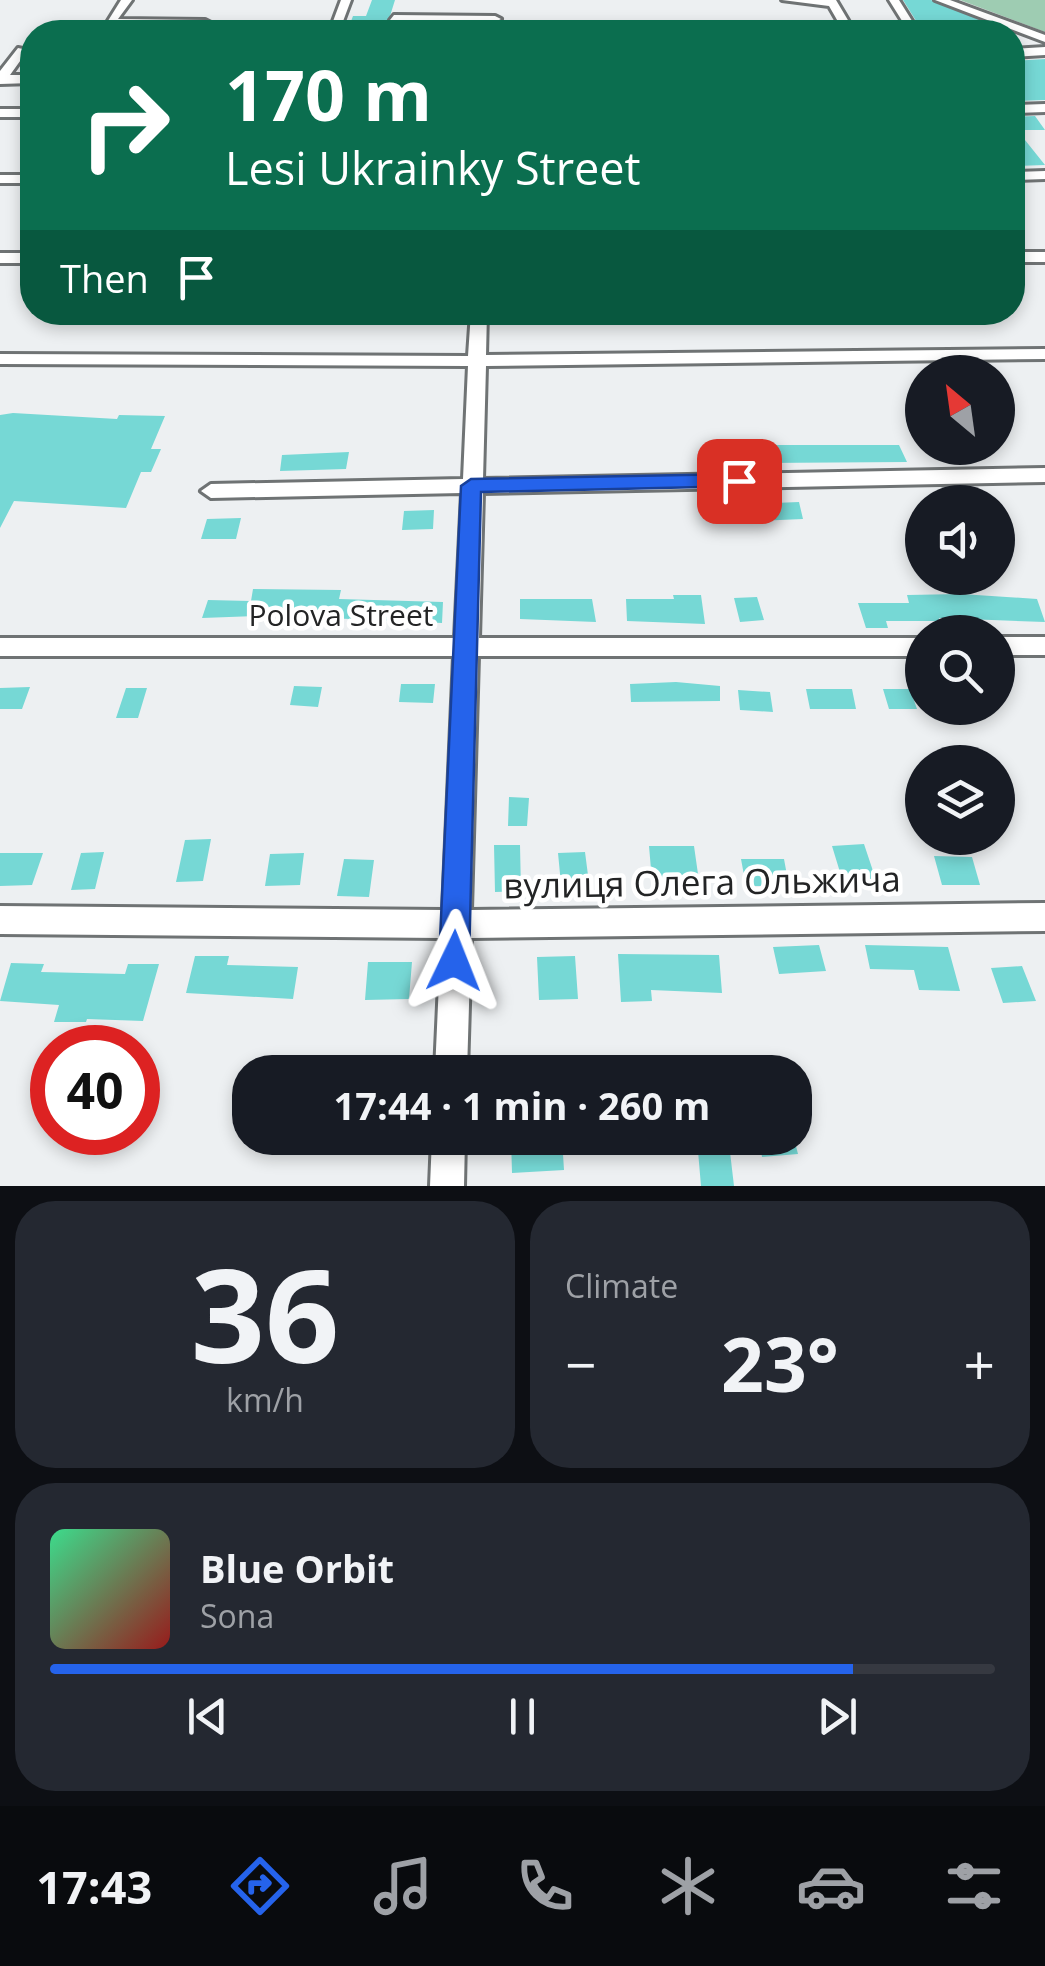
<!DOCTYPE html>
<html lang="en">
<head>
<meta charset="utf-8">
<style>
	:root { --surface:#171b24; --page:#242831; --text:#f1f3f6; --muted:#9ea1a6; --line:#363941; --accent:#2563eb }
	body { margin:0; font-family:"Open Sans",sans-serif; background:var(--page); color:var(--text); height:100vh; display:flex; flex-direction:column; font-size:38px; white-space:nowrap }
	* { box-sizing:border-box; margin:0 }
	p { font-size:32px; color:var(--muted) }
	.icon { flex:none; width:55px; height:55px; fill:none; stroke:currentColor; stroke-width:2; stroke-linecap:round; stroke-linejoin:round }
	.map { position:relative; height:1186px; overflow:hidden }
	.drawer { display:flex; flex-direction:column; gap:15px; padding:15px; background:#0d0f14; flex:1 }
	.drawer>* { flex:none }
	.hud { position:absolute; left:20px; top:20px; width:1005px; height:305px; border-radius:40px; box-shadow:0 5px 15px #0003; background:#0b6e4f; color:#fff; overflow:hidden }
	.needle { width:65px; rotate:331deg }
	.tools { position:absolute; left:905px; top:355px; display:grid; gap:20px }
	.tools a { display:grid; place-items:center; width:110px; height:110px; border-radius:50%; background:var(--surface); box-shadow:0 5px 15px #0003; font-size:50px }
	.speed { position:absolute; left:30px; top:1025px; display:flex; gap:20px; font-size:50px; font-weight:700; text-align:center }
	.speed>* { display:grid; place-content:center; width:130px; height:130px; border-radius:50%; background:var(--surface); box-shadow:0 5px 15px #0003; line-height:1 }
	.speed .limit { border:15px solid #d22; background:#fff; color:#111 }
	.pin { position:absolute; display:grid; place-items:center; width:85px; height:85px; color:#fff; margin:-42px; border-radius:20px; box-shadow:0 5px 15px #0006 }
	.me { position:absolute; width:110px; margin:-55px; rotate:2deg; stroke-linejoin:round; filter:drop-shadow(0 0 8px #0008) }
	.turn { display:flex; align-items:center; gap:35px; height:210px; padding:0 40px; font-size:45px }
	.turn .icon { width:130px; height:130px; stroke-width:2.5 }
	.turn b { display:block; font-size:70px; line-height:85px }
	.then { display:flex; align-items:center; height:95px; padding:0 40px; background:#0003; gap:20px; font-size:38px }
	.big { font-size:75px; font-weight:700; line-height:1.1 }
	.drawer .tile { flex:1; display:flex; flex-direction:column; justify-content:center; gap:15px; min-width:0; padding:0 35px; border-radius:40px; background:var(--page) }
	.drawer .dial { align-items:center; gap:0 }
	.dial b { font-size:130px; line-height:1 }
	.song { display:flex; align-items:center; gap:30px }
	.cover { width:120px; height:120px; border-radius:15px; background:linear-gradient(135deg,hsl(150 70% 55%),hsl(0 70% 35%)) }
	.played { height:10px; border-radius:5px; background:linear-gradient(90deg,var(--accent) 85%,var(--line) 85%) }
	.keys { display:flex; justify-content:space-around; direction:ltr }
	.heat { display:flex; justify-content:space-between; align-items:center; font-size:55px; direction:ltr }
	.drawer .tiles { flex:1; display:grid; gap:15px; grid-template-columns:1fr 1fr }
	.tile:last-child { grid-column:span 2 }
	.trip { position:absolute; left:232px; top:1055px; width:580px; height:100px; border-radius:40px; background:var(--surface); box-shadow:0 5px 15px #0003; font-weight:700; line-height:100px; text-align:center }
	.dock { display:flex; height:160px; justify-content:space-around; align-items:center; background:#090b0e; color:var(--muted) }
	.dock .icon { width:70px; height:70px }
	.dock .selected { color:var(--accent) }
	.dock b { font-size:45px; color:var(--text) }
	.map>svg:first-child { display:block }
	.green { fill:#9eccb2 }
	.building { fill:#76d8d5 }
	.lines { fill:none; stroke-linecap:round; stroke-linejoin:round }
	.minor-casing { stroke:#6f7374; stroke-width:6 }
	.minor { fill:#fff; fill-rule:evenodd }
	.route { fill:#2563eb; stroke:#184099; stroke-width:2.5 }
	.labels { text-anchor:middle; stroke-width:9; stroke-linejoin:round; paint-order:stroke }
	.street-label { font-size:30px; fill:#232425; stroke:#fff }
	.near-street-label { font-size:35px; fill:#232425; stroke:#fff }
</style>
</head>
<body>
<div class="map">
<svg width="1045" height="1186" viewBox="0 0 1045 1186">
	<rect width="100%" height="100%" fill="#edf0f2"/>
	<path class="green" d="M960,0H1045V32Z"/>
	<path class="building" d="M372,0H395L385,32H347L353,16H366Z
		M903,0H931L1010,32H923Z
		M1045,59V100L1012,101V61Z
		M1035,116L1045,130H1017L1045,165L1012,166V117Z
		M13,413L117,419L119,415L165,416L151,449H161L151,472H141L126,508L14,501L0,528V415Z
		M757,445H899L907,462L762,463Z
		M349,452L346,469L280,471L282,455Z
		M799,502L803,519L755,521L750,504Z
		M434,510L433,529L402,530L404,511Z
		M241,518L236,539H201L207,519Z
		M253,589L341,590L339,599L443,602L442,623L304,617V614L202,618L208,600L251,601Z
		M961,594L1037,599L1045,622L939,618L940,621H886L888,628H866L858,603H909L907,595Z
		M673,595H701L705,624L627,621L626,599H674Z
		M757,597L764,620L740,622L734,598Z
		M520,599H592L596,622L520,619Z
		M676,682L720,686V701L631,702L630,684Z
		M401,684H435L433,703L399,702Z
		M294,686L322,687L318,707L290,705Z
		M30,687L22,709H0V688Z
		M126,688H147L138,718H116Z
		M806,689H852L856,709H810Z
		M883,689H910L917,709H889Z
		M738,690L770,692L773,712L740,710Z
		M509,797L529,798L527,826H508Z
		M211,839L203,881L176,882L185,840Z
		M864,844L876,880L843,882L832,846Z
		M494,845H520L521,891L495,892Z
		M649,846H694L699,881H652Z
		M104,852L95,889L71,890L81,853Z
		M585,852L589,883L561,884L558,853Z
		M0,853H43L32,885L0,886Z
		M304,853L300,885L265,886L270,854Z
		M934,856L972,857L980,885H942Z
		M344,859L374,860L369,897L337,896Z
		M741,859H784L789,886H746Z
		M819,945L826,971L779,974L773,947Z
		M865,945L948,947L960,991L919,990L914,970L870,969Z
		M618,954L719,955L722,993L651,990L652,1001L621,1002Z
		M195,956H229L227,965L298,967L293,999L186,993Z
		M575,956L578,999L539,1000L537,957Z
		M368,962H412L409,999L365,1000Z
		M11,963L44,964L41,972L125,974L128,964H159L143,1021L87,1019L86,1022H54L59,1005L0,1001Z
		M1022,966L1036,1001L1003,1003L991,968Z
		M357,1138H422L423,1152L355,1154Z
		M511,1138H562L564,1170L512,1173Z
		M759,1138H794L798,1154L762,1157Z
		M698,1151L730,1152L734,1186H701Z"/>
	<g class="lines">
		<defs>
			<path id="minor" d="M121,0H132L118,19L205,20L211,23L205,32H195L198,26L106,24Z
				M341,0H351L339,32H329Z
				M782,0H836L855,32H844L829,6Z
				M889,0H899L919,32H909Z
				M935,0H950L1045,35V42Z
				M394,15L495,16L501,19L495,22L390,20Z
				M238,28L304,29L310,32H233Z
				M1045,47V55L1012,57V49Z
				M18,48L28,50L10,75H32V83L0,84V71Z
				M1045,104V112L1012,113V105Z
				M0,109H32V117H0Z
				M1045,171V179L1012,180V172Z
				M0,175H32V183H0Z
				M1012,252H1045V262H1012Z
				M0,253H32V263H0Z
				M471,312H487L486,355L1045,349V359L486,366L483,479L1045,468V482L483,493L479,638H922V656H478L471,910L1045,903V931L471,938L467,1072H435L441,938L0,934V906L443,910L454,656H0V638H455L462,493L211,498L201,491L211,484L463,479L468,366L0,364V354L468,356Z
				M998,637H1045V655H998Z
				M432,1138H465L464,1186H430Z"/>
		</defs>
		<use href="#minor" class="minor-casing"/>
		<use href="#minor" class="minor"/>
	</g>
	<path class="route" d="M739,474L749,481L746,486L481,492L469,961L465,971L454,976L444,971L439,961L461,486L471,479Z"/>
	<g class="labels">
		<g class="street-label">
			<text x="341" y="626">Polova Street</text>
		</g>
		<g class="near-street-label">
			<text transform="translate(702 883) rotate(-1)" y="12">вулиця Олега Ольжича</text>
		</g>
	</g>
</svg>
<div class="tools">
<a><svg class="needle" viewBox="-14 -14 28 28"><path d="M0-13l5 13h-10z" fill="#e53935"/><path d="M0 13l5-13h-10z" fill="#9ea1a6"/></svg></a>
<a><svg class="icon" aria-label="sound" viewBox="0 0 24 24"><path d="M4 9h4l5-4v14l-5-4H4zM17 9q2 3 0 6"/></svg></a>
<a><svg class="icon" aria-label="search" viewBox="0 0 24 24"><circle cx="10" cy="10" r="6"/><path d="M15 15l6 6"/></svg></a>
<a><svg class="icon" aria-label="layers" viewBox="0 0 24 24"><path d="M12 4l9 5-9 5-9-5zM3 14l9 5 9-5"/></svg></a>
</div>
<div class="speed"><div class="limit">40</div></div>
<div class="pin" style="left:739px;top:481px;background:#d93025"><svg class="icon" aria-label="arrive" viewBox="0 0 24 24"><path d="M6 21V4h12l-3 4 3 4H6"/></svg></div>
<svg class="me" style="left:454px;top:961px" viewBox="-20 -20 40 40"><path d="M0-17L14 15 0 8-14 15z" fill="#2563eb" stroke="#fff" stroke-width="4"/></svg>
<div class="trip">17:44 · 1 min · 260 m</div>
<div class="hud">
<div class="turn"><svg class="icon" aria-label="right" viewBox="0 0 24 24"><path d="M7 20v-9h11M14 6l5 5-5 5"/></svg><div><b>170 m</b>Lesi Ukrainky Street</div></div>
<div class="then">Then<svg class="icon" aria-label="arrive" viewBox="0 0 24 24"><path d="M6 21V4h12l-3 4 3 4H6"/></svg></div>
</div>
</div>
<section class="drawer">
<div class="tiles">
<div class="tile dial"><b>36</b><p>km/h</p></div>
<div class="tile"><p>Climate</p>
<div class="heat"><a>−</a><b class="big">23°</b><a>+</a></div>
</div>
<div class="tile">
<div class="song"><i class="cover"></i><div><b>Blue Orbit</b><p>Sona</p></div></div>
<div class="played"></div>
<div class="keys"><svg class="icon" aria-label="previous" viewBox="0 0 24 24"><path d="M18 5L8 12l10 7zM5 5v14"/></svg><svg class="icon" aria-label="pause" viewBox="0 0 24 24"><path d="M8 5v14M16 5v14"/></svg><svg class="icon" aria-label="next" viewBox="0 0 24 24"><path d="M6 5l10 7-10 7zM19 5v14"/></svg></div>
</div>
</div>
</section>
<nav class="dock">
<b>17:43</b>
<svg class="icon selected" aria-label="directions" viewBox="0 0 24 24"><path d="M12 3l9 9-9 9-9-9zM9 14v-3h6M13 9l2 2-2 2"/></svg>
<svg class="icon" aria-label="music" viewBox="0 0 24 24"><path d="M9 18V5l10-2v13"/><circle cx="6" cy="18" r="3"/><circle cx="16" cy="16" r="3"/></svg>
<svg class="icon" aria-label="phone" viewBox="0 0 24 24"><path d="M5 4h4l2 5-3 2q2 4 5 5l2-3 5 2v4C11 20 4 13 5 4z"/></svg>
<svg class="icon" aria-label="climate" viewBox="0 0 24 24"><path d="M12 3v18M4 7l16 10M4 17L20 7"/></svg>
<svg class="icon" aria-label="car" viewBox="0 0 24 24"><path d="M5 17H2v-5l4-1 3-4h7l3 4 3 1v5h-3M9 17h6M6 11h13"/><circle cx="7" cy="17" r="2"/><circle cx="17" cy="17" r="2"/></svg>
<svg class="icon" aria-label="filters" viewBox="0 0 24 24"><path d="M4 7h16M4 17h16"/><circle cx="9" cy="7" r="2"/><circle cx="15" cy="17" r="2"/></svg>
</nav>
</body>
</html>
